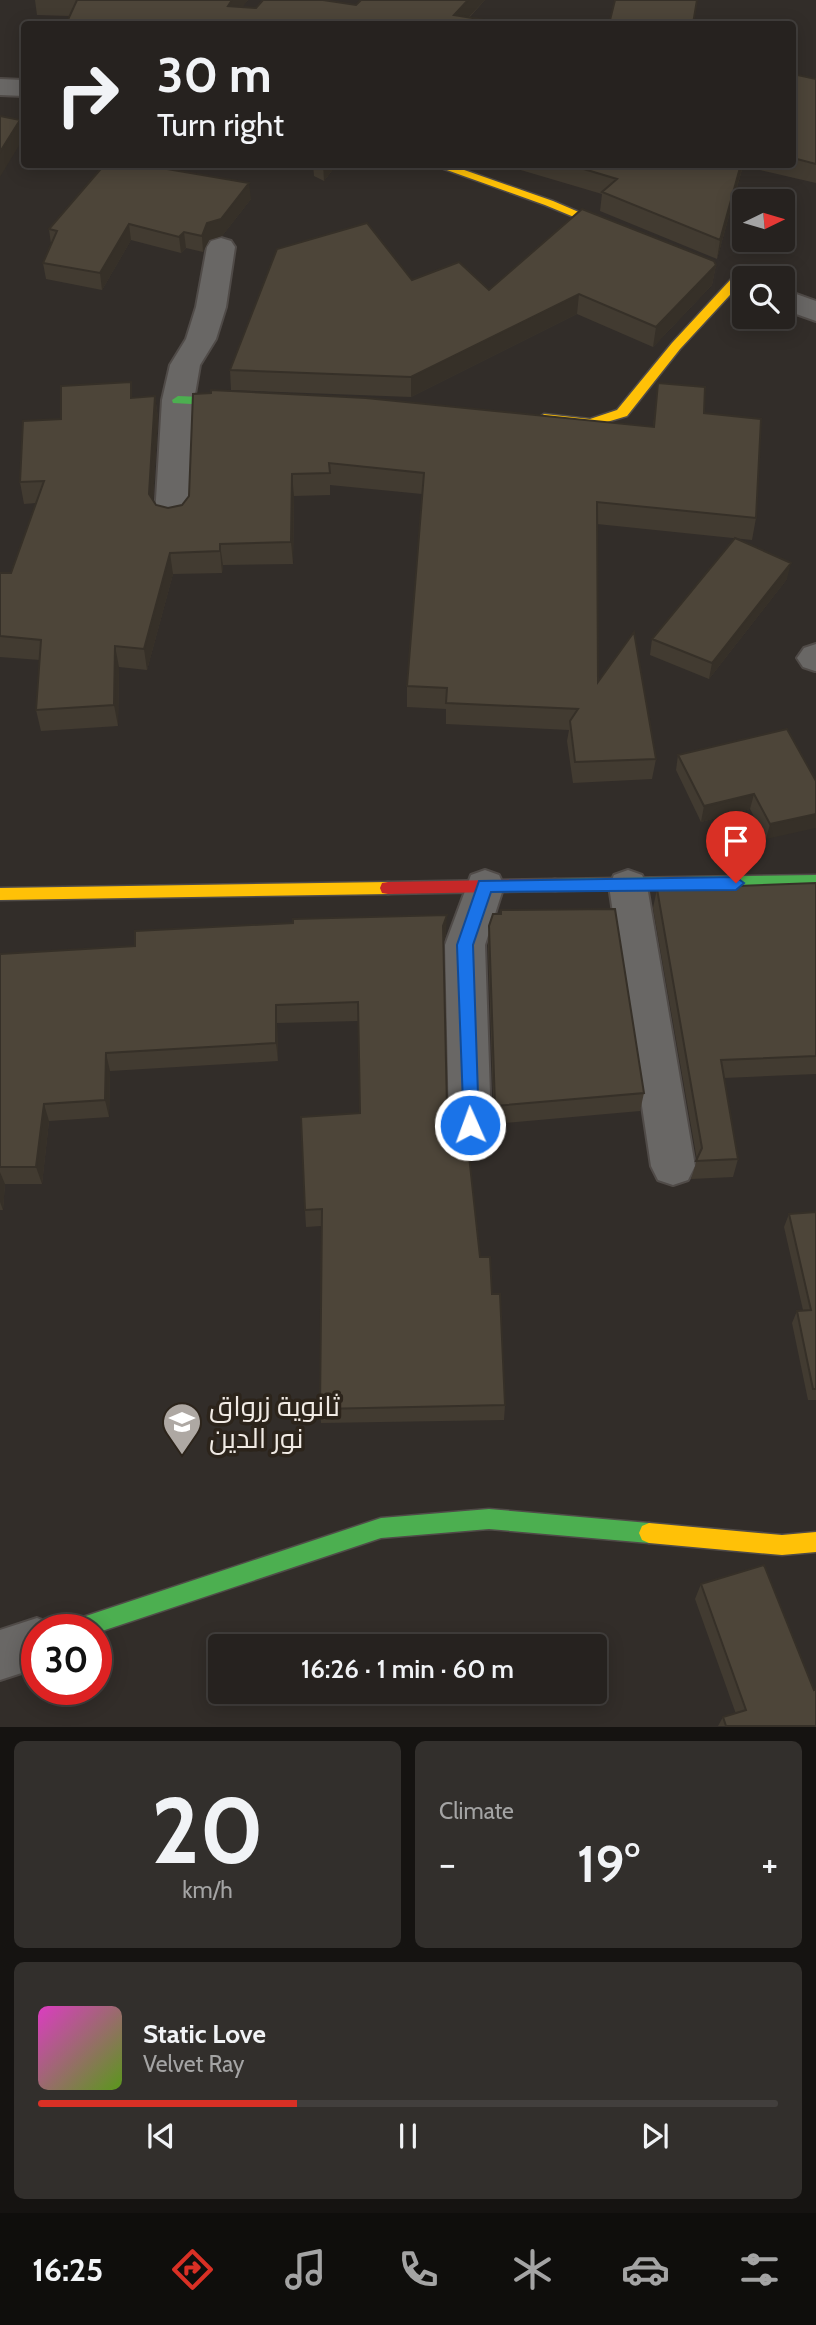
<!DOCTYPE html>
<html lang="en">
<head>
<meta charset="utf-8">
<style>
	:root { --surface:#26221f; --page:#322f2c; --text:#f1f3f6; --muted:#a4a4a4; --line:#423f3d; --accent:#d93025 }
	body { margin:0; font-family:Cabin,Cairo,sans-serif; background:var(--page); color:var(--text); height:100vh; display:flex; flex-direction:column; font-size:26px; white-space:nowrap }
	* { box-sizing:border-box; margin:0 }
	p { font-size:23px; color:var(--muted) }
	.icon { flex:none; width:38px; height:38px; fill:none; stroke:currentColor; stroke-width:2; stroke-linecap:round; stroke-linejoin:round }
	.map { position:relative; height:1727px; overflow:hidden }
	.side { display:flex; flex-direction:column; gap:14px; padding:14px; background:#151311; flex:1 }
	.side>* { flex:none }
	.hud { position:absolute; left:21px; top:21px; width:775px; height:147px; border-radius:7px; box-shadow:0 4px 18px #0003,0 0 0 2px var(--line); background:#26221f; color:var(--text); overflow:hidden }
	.needle { width:46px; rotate:85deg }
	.fabs { position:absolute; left:732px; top:189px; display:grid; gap:14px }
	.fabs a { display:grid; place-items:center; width:63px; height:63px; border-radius:7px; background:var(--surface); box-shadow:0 4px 18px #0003,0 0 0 2px var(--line); font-size:35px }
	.speed { position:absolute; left:21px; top:1614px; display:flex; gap:14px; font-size:35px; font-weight:700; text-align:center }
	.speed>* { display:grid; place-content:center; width:91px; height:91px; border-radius:50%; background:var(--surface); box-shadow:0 4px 18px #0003,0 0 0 2px var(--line); line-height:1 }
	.speed .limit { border:10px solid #d22; background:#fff; color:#111 }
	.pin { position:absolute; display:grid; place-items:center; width:60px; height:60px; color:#fff; margin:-72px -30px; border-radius:50% 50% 50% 0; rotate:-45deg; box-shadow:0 0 7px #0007 }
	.pin .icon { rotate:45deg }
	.me { position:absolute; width:77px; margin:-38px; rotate:358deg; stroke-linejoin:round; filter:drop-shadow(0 0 5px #0008) }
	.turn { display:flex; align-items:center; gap:24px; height:147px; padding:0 21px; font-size:32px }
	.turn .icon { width:91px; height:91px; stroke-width:2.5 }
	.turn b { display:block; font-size:49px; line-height:60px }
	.big { font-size:52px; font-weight:600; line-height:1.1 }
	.side .widget { flex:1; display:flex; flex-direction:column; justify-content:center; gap:10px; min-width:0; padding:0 24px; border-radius:10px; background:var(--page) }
	.side .dial { align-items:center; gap:0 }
	.dial b { font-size:91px; line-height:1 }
	.song { display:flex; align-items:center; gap:21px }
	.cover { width:84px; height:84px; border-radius:10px; background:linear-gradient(135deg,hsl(310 70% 55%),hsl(90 70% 35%)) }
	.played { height:7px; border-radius:4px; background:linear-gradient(90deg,var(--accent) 35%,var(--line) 35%) }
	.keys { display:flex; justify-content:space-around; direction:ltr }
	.heat { display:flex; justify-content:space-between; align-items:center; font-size:38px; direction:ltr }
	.side .tiles { flex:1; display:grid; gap:14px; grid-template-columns:1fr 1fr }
	.widget:last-child { grid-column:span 2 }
	.trip { position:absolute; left:208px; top:1634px; width:399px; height:70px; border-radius:7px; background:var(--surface); box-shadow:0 4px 18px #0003,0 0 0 2px var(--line); font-weight:600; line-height:70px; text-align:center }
	.tabs { display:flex; height:112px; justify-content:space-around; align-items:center; background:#0f0e0c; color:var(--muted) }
	.tabs .icon { width:49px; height:49px }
	.tabs .selected { color:var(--accent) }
	.tabs b { font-size:32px; color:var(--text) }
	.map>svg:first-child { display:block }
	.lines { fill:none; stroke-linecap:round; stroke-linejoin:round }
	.street-casing { stroke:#504b48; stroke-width:4 }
	.fast-casing { stroke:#504b48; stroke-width:3 }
	.slow-casing { stroke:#504b48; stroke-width:3 }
	.jam-casing { stroke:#504b48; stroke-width:3 }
	.street { fill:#696765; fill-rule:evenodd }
	.fast { fill:#4caf50; fill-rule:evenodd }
	.slow { fill:#ffc107; fill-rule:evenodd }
	.jam { fill:#c62828; fill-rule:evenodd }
	.wall { fill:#423b31 }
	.shaded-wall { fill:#363028 }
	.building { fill:#4d4539; stroke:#363028; stroke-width:2 }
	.route { fill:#1a73e8; stroke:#114b97; stroke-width:2 }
	.labels { text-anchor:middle; stroke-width:7; stroke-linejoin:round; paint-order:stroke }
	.near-poi-label { font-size:28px; fill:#f0eae4; stroke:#2c241b; text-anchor:start }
</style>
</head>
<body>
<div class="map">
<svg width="816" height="1727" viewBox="0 0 816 1727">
	<rect width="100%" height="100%" fill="#322d29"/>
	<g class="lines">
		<defs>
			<path id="street" d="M0,79L24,80V96L0,95Z
				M221,238L231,241L235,247L226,307L216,339L200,365L194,400L189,516L184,524L172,527L160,524L155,516L162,400L170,365L186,339L196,307L207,247L211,241Z
				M782,289L816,301V321L782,309Z
				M816,644V671H815L803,667L797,658L804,648Z
				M485,870L499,875L504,886L485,945L491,1125L485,1138L470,1144L455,1138L449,1125L445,945L471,875Z
				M628,870L642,875L647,886L695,1166L688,1180L673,1185L658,1180L651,1166L609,886L614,875Z
				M37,1618L55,1625L57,1629H37V1668L0,1680V1630Z"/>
			<path id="fast" d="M178,396L246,399L252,403L246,407L173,403L172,400Z
				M816,875V887L555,891L549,890L547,885L549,880L555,879Z
				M489,1509L649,1523L656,1526L659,1533L656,1540L649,1543L489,1529L381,1538L96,1633V1629H67L70,1622L77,1619L381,1518Z"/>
			<path id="slow" d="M430,164H447L553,201L630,234L624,238L620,236L545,205Z
				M737,276L741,277V283L680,349L627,416L590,427L539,421L538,418L544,414L590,419L617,410L672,343L733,277Z
				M388,882L394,883L396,888L394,893L388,894L0,900V888Z
				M649,1523L782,1535L816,1532V1552L782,1555L649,1543L642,1540L639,1533L642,1526Z"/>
			<path id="jam" d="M555,879L561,880L563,885L561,890L555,891L388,894L382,893L380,888L382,883L388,882Z"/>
		</defs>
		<use href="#street" class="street-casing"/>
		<use href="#fast" class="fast-casing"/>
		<use href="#slow" class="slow-casing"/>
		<use href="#jam" class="jam-casing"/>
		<use href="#street" class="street"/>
		<use href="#fast" class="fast"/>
		<use href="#slow" class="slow"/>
		<use href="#jam" class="jam"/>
	</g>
	<path class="wall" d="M35,0H248L242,7L256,8L263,0H323L356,5L361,0H485L469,18L510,24H66L70,16L37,15Z
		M793,74L816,79V183L743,166L717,259L600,211L602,194L500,164H793Z
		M313,164H337L324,181L314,176Z
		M251,199L222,236L209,240L203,252L186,248L181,253L131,240L102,290L46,279L43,263L51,244L49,229Z
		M716,265L712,285L653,347L577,314L411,397L231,390L230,370L412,280L489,290Z
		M658,383L704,413L756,518L752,540L597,524L598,682L656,759L652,779L573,783L567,741L569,730L446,724V709L407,707V686L422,494L330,485V495L294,496L293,564L223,565L222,573L173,574L147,670L119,667L118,726L41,731L36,710L40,660L0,657V573H11L36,503L24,504L20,482L61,419L133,398L155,396L158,418L153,500L156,505L168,508L182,505L189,496L193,394L653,427Z
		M787,579L709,679L650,655L652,639Z
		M678,755L816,781L766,839L750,809L701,822L676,770Z
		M816,883V1074L724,1078L738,1159L733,1177L691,1179L697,1160L653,908L657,889Z
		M489,926L644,1093L640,1111L494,1124L488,945Z
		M446,934L443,943L447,1108L480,1257L492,1294L505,1405L504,1420L321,1423L320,1409L321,1226L306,1227L305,1210L360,1113L358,1021L277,1023L278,1061L110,1071L109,1117L49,1121L42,1184H5L3,1210H0V954Z
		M816,1212V1400H808L792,1323L797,1311L803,1310L784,1227L789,1214Z
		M701,1584L816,1726H718L723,1717L736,1714L695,1599Z"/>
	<path class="shaded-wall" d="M232,0H248L229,24L228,6Z
		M468,0H485L462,24L454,15Z
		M20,120L23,139L0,177V152Z
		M323,164H337L324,181Z
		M741,164H743V166L717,259L720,240Z
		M249,183L251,199L222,236L209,240L203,252L202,236L207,223Z
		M129,224L131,240L102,290L100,273Z
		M184,232L186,248L181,253L179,237Z
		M716,265L712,285L653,347L656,327Z
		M579,294L577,314L411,397V377Z
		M155,396L158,418L152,516L149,494Z
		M292,474L294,496L293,564L291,542Z
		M220,544L223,565L222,573L220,551Z
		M170,553L173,574L147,670L144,649Z
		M791,563L787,579L709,679L712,663Z
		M115,646L119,667L118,726L114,705Z
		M754,794L750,809L701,822L704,806Z
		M816,814V828L766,839L770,824Z
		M447,915L446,934L442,945L443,926Z
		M276,1005L277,1023L278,1061L276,1043Z
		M106,1053L110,1071L109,1117L105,1100Z
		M44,1104L49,1121L42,1184L36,1167Z
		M0,1172L5,1184L3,1210L0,1202Z"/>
	<path class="building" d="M77,0H232L228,6L256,8L263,0H323L356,5L361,0H468L454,15L510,24H66Z
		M615,0H697L693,24H609Z
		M793,74L816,79V164L793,158Z
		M0,116L20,120L0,152Z
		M105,164H138L249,183L221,219L207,223L202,236L184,232L179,237L129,224L100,273L43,263L57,231L49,229Z
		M567,164H741L720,240L602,192L617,179Z
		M582,209L714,261L716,265L656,327L579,294L411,377L230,370L277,249L367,223L412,280L459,262L489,290Z
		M131,382V398L155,396L149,494L156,505L168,508L182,505L189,496L193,394L211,393V390L366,398L654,427L658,383L705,387L704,413L761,419L756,518L597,502L598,682L634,632L656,759L575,762L570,721L578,709L446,703L447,688L407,686L424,473L329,463L330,473L292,474L291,542L220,544V551L170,553L144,649L115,646L114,705L36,710L41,640L0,636V573H11L44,481L20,482L23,421L61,419V386Z
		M735,538L791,563L712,663L652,639Z
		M787,729L816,781V814L770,824L754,794L704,806L678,755Z
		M816,883V1056L721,1060L738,1159L696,1161L702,1148L657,889Z
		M615,909L644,1093L495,1106L489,926L493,914H501V910Z
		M447,915L443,926L447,1108L453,1122L466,1128L480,1257H490L492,1294H500L505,1405L320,1409L322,1209L305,1210L301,1117L360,1113L358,1002L276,1005V1043L106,1053L105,1100L44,1104L36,1167H0V954L135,946V931L293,923V919Z
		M816,1212V1389H813L797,1311L811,1310L789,1214Z
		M764,1565L814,1690L816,1689V1726H726L723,1717L746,1710L701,1584Z"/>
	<path class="route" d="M736,877L744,883L736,890L491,892L473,945L479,1125L470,1133L464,1130L457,945L479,881Z"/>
	<defs>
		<symbol id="school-pin" viewBox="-11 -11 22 30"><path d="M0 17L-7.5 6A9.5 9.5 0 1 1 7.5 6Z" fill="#aea8a3" stroke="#2c241b"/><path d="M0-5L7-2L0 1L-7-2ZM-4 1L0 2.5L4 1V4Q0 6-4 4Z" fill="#fff"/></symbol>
	</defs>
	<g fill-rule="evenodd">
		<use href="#school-pin" x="160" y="1400" width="44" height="60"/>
	</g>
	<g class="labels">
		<g class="near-poi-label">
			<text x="209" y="1416">ثانوية زرواق<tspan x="209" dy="32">نور الدين</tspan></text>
		</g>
	</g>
</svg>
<div class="fabs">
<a><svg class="needle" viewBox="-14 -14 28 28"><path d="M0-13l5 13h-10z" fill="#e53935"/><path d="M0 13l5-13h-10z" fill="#a4a4a4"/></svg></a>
<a><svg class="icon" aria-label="search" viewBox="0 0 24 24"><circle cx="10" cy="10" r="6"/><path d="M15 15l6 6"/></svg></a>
</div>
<div class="speed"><div class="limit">30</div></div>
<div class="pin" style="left:736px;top:883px;background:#d93025"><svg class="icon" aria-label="arrive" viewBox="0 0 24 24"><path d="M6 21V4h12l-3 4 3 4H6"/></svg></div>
<svg class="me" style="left:470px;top:1125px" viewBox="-20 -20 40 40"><circle r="17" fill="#1a73e8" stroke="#fff" stroke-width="3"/><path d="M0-11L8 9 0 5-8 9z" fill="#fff"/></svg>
<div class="trip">16:26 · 1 min · 60 m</div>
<div class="hud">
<div class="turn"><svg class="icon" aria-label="right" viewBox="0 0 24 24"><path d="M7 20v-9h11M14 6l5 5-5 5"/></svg><div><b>30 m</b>Turn right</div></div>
</div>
</div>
<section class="side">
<div class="tiles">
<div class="widget dial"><b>20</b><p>km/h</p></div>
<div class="widget"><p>Climate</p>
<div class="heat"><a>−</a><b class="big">19°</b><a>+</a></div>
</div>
<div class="widget">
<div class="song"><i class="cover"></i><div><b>Static Love</b><p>Velvet Ray</p></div></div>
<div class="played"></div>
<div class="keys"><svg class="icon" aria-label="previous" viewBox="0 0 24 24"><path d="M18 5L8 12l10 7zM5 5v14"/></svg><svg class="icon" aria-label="pause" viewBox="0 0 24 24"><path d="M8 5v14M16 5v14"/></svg><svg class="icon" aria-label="next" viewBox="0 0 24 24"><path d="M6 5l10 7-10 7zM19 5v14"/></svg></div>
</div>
</div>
</section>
<nav class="tabs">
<b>16:25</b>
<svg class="icon selected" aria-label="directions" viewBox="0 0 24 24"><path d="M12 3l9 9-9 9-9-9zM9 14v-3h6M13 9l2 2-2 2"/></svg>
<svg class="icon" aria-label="music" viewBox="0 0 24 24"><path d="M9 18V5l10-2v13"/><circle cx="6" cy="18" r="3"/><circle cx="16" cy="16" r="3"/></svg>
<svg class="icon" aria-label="phone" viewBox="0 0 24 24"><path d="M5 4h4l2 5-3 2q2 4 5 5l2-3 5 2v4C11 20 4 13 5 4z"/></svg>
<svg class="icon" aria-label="climate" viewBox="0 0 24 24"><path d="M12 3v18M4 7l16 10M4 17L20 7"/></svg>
<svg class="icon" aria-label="car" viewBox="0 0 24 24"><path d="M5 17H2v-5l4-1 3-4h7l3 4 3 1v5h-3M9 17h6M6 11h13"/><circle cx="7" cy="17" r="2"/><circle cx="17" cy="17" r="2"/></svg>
<svg class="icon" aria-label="filters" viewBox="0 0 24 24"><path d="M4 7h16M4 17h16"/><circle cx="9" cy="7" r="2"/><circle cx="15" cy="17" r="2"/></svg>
</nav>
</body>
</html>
